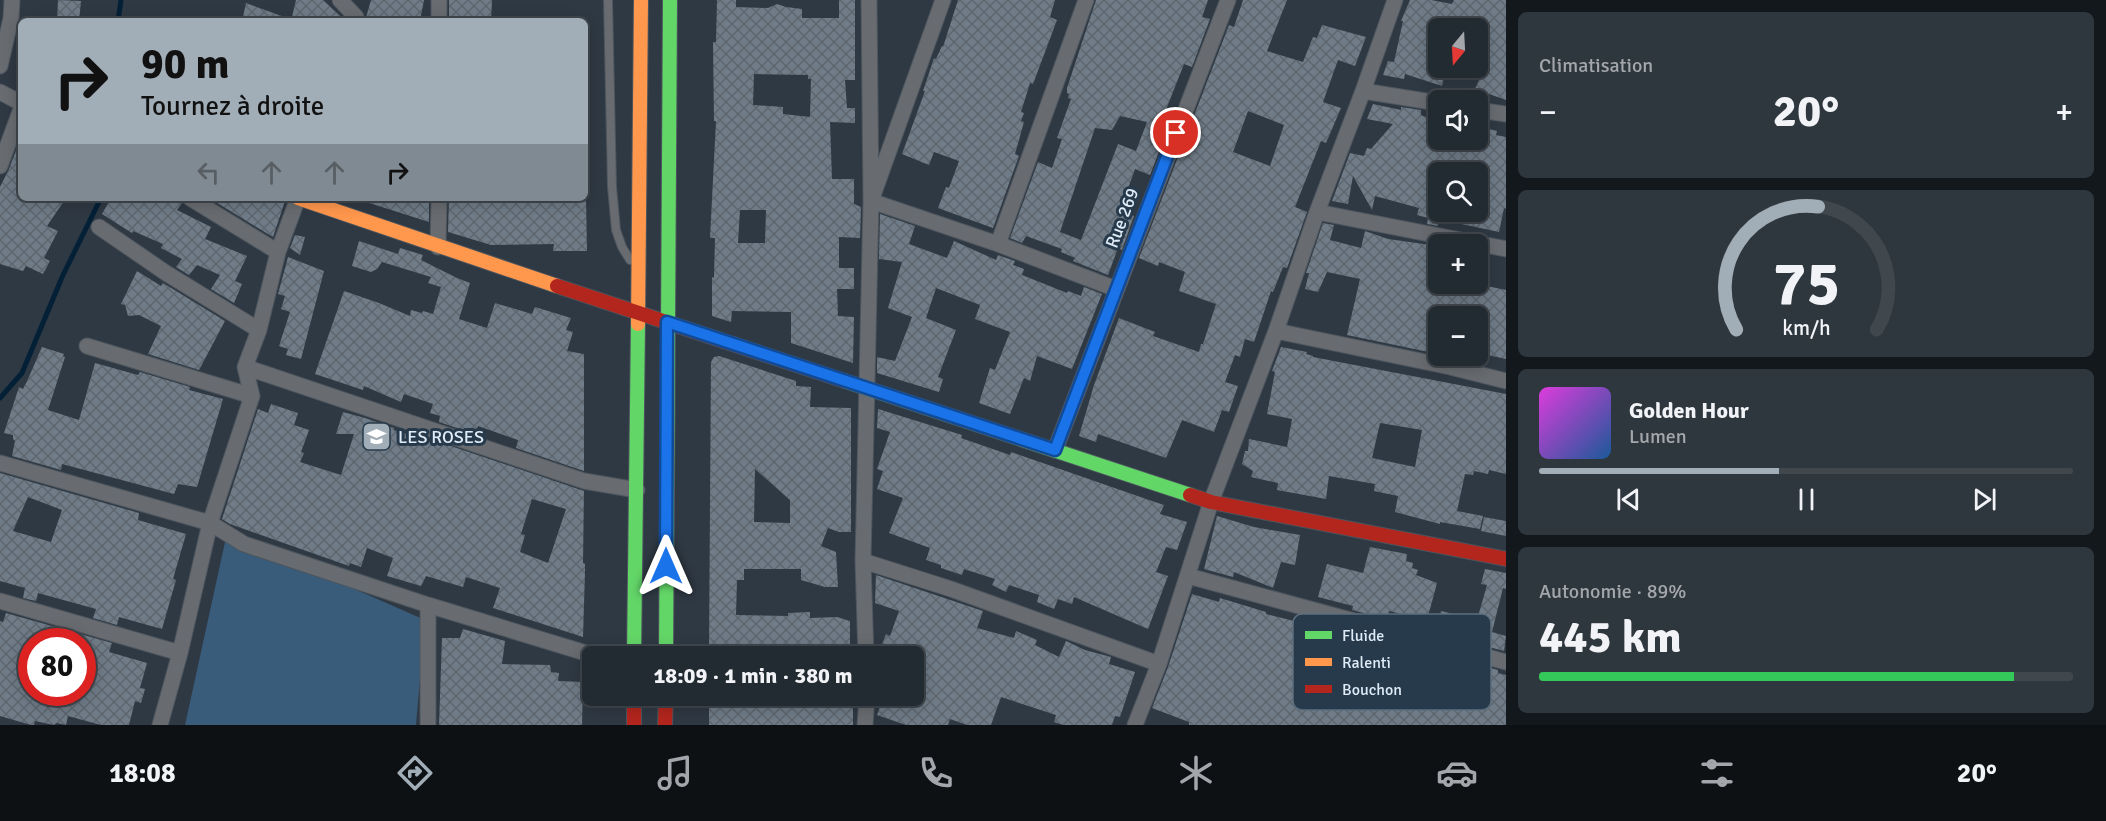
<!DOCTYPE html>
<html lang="fr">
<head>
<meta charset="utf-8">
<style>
	:root { --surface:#232b32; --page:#2f373e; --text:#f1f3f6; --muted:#a3a7ac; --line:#40474d; --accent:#a1adb7 }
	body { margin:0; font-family:Signika,sans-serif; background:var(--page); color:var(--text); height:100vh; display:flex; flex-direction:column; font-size:22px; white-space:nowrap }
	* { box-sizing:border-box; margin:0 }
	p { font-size:20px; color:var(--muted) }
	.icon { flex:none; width:33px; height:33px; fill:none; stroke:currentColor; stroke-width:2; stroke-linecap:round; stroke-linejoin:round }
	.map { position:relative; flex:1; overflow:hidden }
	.sheet { display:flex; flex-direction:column; gap:12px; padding:12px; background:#13181c; width:600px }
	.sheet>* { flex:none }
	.guide { position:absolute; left:18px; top:18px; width:570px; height:183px; border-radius:9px; box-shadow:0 3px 15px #0003,0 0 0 2px var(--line); background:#a1adb7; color:#111; overflow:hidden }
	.needle { width:39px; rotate:198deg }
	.buttons { position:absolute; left:1428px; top:18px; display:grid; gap:12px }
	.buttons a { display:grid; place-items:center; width:60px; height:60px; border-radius:9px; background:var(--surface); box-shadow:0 3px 15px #0003,0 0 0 2px var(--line); font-size:30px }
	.speed { position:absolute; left:18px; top:628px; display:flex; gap:12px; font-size:30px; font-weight:700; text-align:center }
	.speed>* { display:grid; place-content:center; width:78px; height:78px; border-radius:50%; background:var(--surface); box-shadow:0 3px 15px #0003,0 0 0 2px var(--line); line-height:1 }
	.speed .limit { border:9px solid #d22; background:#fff; color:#111 }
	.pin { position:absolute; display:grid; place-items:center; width:51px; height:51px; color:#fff; margin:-26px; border:3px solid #fff; border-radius:50%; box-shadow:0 2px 6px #0007 }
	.me { position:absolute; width:66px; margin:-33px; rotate:0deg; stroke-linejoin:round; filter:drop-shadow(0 0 4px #0008) }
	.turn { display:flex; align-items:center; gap:21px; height:126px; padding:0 24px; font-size:27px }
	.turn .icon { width:78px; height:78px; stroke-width:2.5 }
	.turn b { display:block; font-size:42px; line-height:51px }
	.lanes { display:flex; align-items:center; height:57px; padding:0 24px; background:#0003; justify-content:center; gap:30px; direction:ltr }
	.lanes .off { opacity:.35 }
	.big { font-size:45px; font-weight:800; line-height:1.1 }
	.sheet .card { flex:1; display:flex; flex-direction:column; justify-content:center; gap:9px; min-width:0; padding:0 21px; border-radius:9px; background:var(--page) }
	.sheet .dial { align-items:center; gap:0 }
	.dial svg { height:156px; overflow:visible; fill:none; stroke:var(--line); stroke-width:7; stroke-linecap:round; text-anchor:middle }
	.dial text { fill:var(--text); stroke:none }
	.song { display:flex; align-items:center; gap:18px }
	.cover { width:72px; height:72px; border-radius:9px; background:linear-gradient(135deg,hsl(300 70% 55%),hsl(210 70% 35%)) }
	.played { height:6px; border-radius:3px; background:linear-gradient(90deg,var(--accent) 45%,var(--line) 45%) }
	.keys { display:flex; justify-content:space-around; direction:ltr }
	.heat { display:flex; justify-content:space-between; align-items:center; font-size:33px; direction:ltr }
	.charge { height:9px; border-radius:4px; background:linear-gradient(90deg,#34c759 89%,var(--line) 0) }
	.trip { position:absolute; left:582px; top:646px; width:342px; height:60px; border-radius:9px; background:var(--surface); box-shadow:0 3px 15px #0003,0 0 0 2px var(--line); font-weight:800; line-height:60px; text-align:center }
	.dock { display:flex; height:96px; justify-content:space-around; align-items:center; background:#0e1114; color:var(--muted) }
	.dock .icon { width:42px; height:42px }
	.dock .active { color:var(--accent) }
	.dock b { font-size:27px; color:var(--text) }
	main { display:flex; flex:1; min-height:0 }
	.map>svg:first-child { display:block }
	.pitch { fill:#395c7b }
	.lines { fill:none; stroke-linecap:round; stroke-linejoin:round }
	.stream { stroke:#042037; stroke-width:5 }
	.building { fill:url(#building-cross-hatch); fill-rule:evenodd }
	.lane-casing { stroke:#4d555e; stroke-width:10 }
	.street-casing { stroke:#4d555e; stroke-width:17 }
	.fast-casing { stroke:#4d555e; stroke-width:16 }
	.slow-casing { stroke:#4d555e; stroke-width:16 }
	.jam-casing { stroke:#4d555e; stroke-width:16 }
	.lane { stroke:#686c70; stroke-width:8 }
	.street { stroke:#686c70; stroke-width:15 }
	.fast { stroke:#63d668; stroke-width:14 }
	.slow { stroke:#ff974d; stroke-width:14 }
	.jam { stroke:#b3261e; stroke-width:14 }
	.route-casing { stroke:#114b97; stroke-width:15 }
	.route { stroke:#1a73e8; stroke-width:10 }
	.labels { text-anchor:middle; stroke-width:6; stroke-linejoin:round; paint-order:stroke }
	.street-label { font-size:18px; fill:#dfebf6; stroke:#273a4b }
	.poi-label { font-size:18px; fill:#dfebf6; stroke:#273a4b; text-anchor:start }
	.key { fill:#273a4b; stroke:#5e6f7e; stroke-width:1.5 }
	.key-label { font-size:16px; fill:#dfebf6 }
</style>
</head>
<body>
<main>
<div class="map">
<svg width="1506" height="725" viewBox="0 0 1506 725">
	<defs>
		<pattern id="building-cross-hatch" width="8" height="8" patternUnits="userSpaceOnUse" patternTransform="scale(1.5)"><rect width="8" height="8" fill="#6f7c88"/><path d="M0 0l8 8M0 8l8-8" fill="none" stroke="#5d666f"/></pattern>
	</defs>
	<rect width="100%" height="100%" fill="#2f3943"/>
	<path class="pitch" d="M227,533L425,620L416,725H185Z"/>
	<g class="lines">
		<path class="stream" d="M118,21L121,0
			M0,398L22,373L63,275L101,198"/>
	</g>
	<path class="building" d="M58,0L81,1L79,21H57Z
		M296,0H323L346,21H291Z
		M371,0H424L420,21H365Z
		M449,0H492L491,21H449Z
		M717,0H736V7L768,8L777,4L786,7L802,9V18H839V0H855V80H845L847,108H855V123L830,122L832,179H854V204L861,207L860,238L839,237V268H854V289H837L838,316L854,317L853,363L791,343V312L732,311L731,322L712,316V277L714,278L715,238H710L716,121H714L713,42H716ZM754,74L808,75V79H811L810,117L783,114V107L753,105ZM740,210H766L765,243H738Z
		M958,0H1055L1050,17L1057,20L1033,84L1030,83L1021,112L1024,113L1021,121L1024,122L1015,154L1019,156L993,228L938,208L946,187L949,188L959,161L934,152L929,165L902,154L925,91H923L934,58L936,59L942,46L943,47Z
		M1096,0H1208L1202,17L1210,19L1192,67L1184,64L1167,107L1160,125L1168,128L1150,175L1135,169L1120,211L1134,216L1122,250L1118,248L1108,275L1073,261L1075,258L1061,252L1062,249L1026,236L1022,243L1010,238L1038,162L1052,168L1062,139L1057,138L1071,99L1068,98L1069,94L1067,93V88ZM1120,116L1147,122L1136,151L1118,144L1081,240L1060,232L1095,128L1112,130Z
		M1243,0H1287L1267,51L1303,62L1313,37L1317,38L1322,25L1366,37L1355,66L1338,60L1323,102L1341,108L1326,143L1321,141L1295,207L1307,212L1287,268L1283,267L1273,292L1271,291L1254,342L1245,339L1240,357L1235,355L1225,382L1238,386L1229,412L1222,410L1214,432L1182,420L1166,458L1098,434L1096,442L1079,436L1094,385L1119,318L1155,332L1153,336L1199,352L1201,344H1203L1216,304L1179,291L1185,272L1159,262L1158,266L1139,258L1229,25L1234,27ZM1248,111L1284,125L1270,166L1233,152Z
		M1410,0H1431L1452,4L1454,0H1506V100L1475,89L1480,78L1478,77V28H1438V68H1446L1442,86L1405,74L1404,79L1383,75L1388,61L1394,62L1403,21H1401Z
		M246,3L290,19V21H242Z
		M1373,104L1401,110V107L1421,110V115L1438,122V140H1478V126L1497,131L1496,135L1506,137V209L1504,208L1499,232L1438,219V226L1427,224L1428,218L1417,215L1419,208L1375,196L1372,210L1353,176L1348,204L1332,201L1350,153L1364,156L1367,148L1371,149L1393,124L1367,119ZM1438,166L1478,172V212H1438Z
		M21,137V198H66L47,226L58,231L44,258L50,261L43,274L26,266L23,271L0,264V187L9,169Z
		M111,198H180L182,203L177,210L211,227L205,239L247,256L235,281L242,284L234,303L211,289L220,275L197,265L189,275L176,267L182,259L161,248L163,244L133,231L132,233L102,214Z
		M209,198H286L273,237Z
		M364,198H429V222L363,201Z
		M449,198H586L587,251H553L554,244L491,245L448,232Z
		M880,214L915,226L909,244L947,258L954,241L996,260L998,255L1015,261L1013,265L1024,269L1022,275L1067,293L1068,291L1081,296L1084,287L1102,294L1072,369L1037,356L1030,381L1024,378L1010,414L979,403L990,368L995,370L1010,332L975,319L980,305L936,288L926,318L956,330L938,377L943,379L939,392L877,373V357L895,361L912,317L888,308L902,262L879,259Z
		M1323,223L1334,225L1330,240L1361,248L1365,231L1388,239L1438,246V284H1477L1506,290V359L1478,353V316H1438V354L1347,335L1360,279L1327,272L1318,292L1305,289L1309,273H1306Z
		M295,235L305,237L300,255L290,248Z
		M359,241L398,254L400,248L423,255L421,260L457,278L470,283L459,319L487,328L495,303L532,314L535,307L571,318L566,330L573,332L567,351L584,354V471L516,448L518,440L478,426L475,434L439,422L440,416L430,413L433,404L404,394L401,402L364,386L363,390L315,374L344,291L379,303L410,316L411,310L422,313L423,311L433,314L441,287L428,283L431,277L382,262L377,269L371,272L352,266Z
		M288,257L324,271L301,359L286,355L288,349L279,346L290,312L281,309L285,296L278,294Z
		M137,271L161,286L163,283L225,321L199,370L148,354L161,326L139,315L128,316L125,305L121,304Z
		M42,347L64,354L63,356L65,357L48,410L79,420L95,363L138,375L140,372L190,387L189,390L223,399L197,487L178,484L174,494L62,464L61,470L12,456L15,441L13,439V435L4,433L19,387L23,389L28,379Z
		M1281,347L1307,352L1306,354L1313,356V357L1506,394V474L1489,470L1488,474L1474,471L1473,475L1465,474L1457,511L1483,516L1480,529L1440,522V524L1395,512L1398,496L1374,491L1375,484L1329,476L1326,499L1277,490L1278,483L1251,477L1253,471L1242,464L1245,451H1248L1249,439L1287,447L1292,419L1267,414L1275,372L1272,371ZM1380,423L1422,430L1415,467L1372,458Z
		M719,356L796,381V386L811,387L810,407L851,408V532H839L828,528L821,546L836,552L838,587H825L801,580V569H744V580H737L736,615L788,616V613L810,612V618L837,617L850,621V648L738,646V650L709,649L711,362L714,357ZM755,469L790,500V523L754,522Z
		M271,404L298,413L294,425L309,430L301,452L304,453L300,462L341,475L354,434H336L343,412L365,418L394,428V430L432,442L433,440L584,491L583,563L585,564V572L583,637L493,608L500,588L466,577L463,587L426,576L421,586L387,576L393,558L367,548L361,567L350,563L349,566L230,524L222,519L258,409L268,413ZM532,499L566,509L548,563L520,552L525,535L521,534Z
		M878,409L962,435L961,438L1010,455L1011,452L1152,501L1164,505L1160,514L1187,522L1177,550L1166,547L1156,572L1168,576L1148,629L1074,597L1072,604L1058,599L1054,609L1037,602L1039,595L1009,585L1006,592L992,585L995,579L964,569L962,575L941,568V565L926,560L930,548L889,533L903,498L877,489L883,471L877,469L890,432L877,428Z
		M0,473L139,513L138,520L186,534L173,579L176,580L162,629L119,617L117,625L93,618L96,609L38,593L36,601L23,598L25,588L0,581ZM28,497L62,510L51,542L13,531Z
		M1217,516L1254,527L1300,535L1295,565L1281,562L1273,588L1234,572L1233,577L1204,569Z
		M1484,517L1506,521V536L1481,531Z
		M1370,547L1407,554L1406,561L1413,563L1412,568L1418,570L1416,575L1437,583L1427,620L1389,611L1387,619L1352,610L1353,606L1318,597L1327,564L1363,573Z
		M1485,569L1506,573V589L1503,588L1492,632L1506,636L1504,651L1447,636L1436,631L1441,611L1477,620L1487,585L1481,584Z
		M876,575L983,611L977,628L1014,638L1016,631L1037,640L1035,645L1059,657L1066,641L1085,650L1111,657L1109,664L1135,672L1120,717L1115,716L1112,725H1063L1054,722L1056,715L1001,697L991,725H967L950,719L948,725H906L877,715L884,696H914V657H904L881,647L886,634L890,636L899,611L875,603Z
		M1192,594L1219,602L1220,598L1266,612V614L1294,621L1293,625L1307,629L1306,631L1333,638L1334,633L1341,634L1381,642L1431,658L1432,653L1442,655L1498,670V673L1506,675V725H1189V722L1152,708L1168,667Z
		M6,613L112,643L109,652L147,663L140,688L145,689L141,703L135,701L129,725H101L68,716L66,725L57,723L54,725L35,721L34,725H31L0,716V621L3,622ZM32,642H82V658H86L82,673V693H32Z
		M463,629L505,641L502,664L550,665L551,672L559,673L558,681L583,682L582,725H439L442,638H460Z
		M709,696H853V725H709Z"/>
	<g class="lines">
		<defs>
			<path id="lane" d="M608,0L612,187L616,230L622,247L630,260"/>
			<path id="street" d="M340,0L356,17L355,21
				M943,0L871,201L998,244L1116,289
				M439,21V0
				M0,66L11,18L12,0
				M1363,91L1438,103
				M0,92L21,103
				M1478,110L1506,114
				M0,166L21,109
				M190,198L278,252
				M1317,212L1506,249
				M99,227L166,273L259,330
				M998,244L1086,0
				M438,247L439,198
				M1276,331L1450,367L1506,381
				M87,346L252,396
				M245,367L584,481L637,490
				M1055,450L1228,0
				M0,463L210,523L244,544L428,605L599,657
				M863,561L951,589L1159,664
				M1188,576L1506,662
				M0,601L180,653
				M866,657L863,561L871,201L869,0
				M160,725L180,653L210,523L252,396L245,367L259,330L278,252L298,198
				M428,725V605
				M865,725L867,696
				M1135,725L1159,664L1211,502L1276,331L1317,212L1363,91L1395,0"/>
			<path id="fast" d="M845,381L1190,495
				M634,657L638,324
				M666,657L670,0"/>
			<path id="slow" d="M298,198L557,286
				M638,324L641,0"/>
			<path id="jam" d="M557,286L845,381
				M1190,495L1211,502L1506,559
				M634,696V725
				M665,725L666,696"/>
		</defs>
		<use href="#lane" class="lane-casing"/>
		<use href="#street" class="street-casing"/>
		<use href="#fast" class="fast-casing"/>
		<use href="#slow" class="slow-casing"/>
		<use href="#jam" class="jam-casing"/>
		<use href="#lane" class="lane"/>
		<use href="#street" class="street"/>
		<use href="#fast" class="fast"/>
		<use href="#slow" class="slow"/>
		<use href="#jam" class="jam"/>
	</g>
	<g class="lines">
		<defs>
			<path id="route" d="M666,566L667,322L1055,450L1176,133"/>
		</defs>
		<use href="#route" class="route-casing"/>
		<use href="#route" class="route"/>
	</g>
	<defs>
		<symbol id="school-square" viewBox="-11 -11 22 22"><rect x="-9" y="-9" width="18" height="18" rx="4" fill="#a1adb7" stroke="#273a4b"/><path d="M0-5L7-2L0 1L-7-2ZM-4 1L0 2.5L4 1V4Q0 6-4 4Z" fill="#fff"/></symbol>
	</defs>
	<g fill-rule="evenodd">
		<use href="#school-square" x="360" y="420" width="33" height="33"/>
	</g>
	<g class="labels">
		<g class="street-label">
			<text transform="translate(1122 218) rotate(-69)" y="6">Rue 269</text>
		</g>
		<g class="poi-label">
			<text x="398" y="443">LES ROSES</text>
		</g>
	</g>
	<rect x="1293" y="614" width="198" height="96" rx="9" class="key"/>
	<rect x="1305" y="631" width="27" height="8" fill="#63d668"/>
	<rect x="1305" y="658" width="27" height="8" fill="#ff974d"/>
	<rect x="1305" y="685" width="27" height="8" fill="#b3261e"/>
	<g class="key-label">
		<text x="1342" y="641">Fluide</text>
		<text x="1342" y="668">Ralenti</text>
		<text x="1342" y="695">Bouchon</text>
	</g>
</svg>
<div class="buttons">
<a><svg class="needle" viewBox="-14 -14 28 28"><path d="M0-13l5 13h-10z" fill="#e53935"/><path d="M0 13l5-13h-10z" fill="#a3a7ac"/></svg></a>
<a><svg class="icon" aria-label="sound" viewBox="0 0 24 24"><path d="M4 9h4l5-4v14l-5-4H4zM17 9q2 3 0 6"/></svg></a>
<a><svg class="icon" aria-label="search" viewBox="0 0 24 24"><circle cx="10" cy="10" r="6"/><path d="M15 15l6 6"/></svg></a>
<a>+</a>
<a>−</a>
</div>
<div class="speed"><div class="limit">80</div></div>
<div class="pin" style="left:1176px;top:133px;background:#d93025"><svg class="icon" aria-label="arrive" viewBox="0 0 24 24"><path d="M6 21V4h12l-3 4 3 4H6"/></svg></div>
<svg class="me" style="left:666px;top:566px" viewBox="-20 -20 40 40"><path d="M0-17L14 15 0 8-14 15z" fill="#1a73e8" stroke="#fff" stroke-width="4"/></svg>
<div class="trip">18:09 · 1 min · 380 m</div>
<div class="guide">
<div class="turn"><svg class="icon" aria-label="right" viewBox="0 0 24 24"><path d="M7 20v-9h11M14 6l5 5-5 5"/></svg><div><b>90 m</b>Tournez à droite</div></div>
<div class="lanes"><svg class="icon off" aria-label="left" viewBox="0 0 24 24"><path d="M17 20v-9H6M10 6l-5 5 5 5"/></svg><svg class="icon off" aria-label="ahead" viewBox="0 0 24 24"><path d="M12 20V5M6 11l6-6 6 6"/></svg><svg class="icon off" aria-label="ahead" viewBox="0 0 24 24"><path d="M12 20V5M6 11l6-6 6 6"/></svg><svg class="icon" aria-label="right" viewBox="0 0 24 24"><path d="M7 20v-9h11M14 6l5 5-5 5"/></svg></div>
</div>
</div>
<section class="sheet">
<div class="card"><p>Climatisation</p>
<div class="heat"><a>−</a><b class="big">20°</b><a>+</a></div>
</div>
<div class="card dial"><svg viewBox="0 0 100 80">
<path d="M14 69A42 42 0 1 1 86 69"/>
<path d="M14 69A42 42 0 0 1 56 6" stroke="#a1adb7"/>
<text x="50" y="56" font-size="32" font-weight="700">75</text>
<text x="50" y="72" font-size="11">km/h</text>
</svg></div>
<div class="card">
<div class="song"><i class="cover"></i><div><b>Golden Hour</b><p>Lumen</p></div></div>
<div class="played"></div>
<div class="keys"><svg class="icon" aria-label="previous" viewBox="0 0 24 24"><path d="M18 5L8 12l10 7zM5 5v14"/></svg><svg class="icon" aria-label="pause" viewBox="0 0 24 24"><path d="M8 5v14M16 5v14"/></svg><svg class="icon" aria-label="next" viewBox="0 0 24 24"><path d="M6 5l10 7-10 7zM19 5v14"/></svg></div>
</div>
<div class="card"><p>Autonomie · 89%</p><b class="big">445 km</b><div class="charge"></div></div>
</section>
</main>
<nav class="dock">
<b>18:08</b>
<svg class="icon active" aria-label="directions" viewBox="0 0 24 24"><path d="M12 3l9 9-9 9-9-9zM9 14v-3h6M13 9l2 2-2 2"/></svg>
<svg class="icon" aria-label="music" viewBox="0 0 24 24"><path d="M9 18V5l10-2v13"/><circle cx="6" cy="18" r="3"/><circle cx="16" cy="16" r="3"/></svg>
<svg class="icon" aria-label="phone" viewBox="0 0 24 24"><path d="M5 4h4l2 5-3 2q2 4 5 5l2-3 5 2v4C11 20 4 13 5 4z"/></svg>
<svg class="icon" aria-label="climate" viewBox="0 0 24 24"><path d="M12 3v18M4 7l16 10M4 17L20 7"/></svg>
<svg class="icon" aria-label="car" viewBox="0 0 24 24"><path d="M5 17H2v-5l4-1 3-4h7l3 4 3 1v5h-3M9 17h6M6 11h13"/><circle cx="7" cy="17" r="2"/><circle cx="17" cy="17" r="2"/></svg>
<svg class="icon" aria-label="filters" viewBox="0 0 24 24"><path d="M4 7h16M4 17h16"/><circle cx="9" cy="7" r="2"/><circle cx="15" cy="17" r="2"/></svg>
<b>20°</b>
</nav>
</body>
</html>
